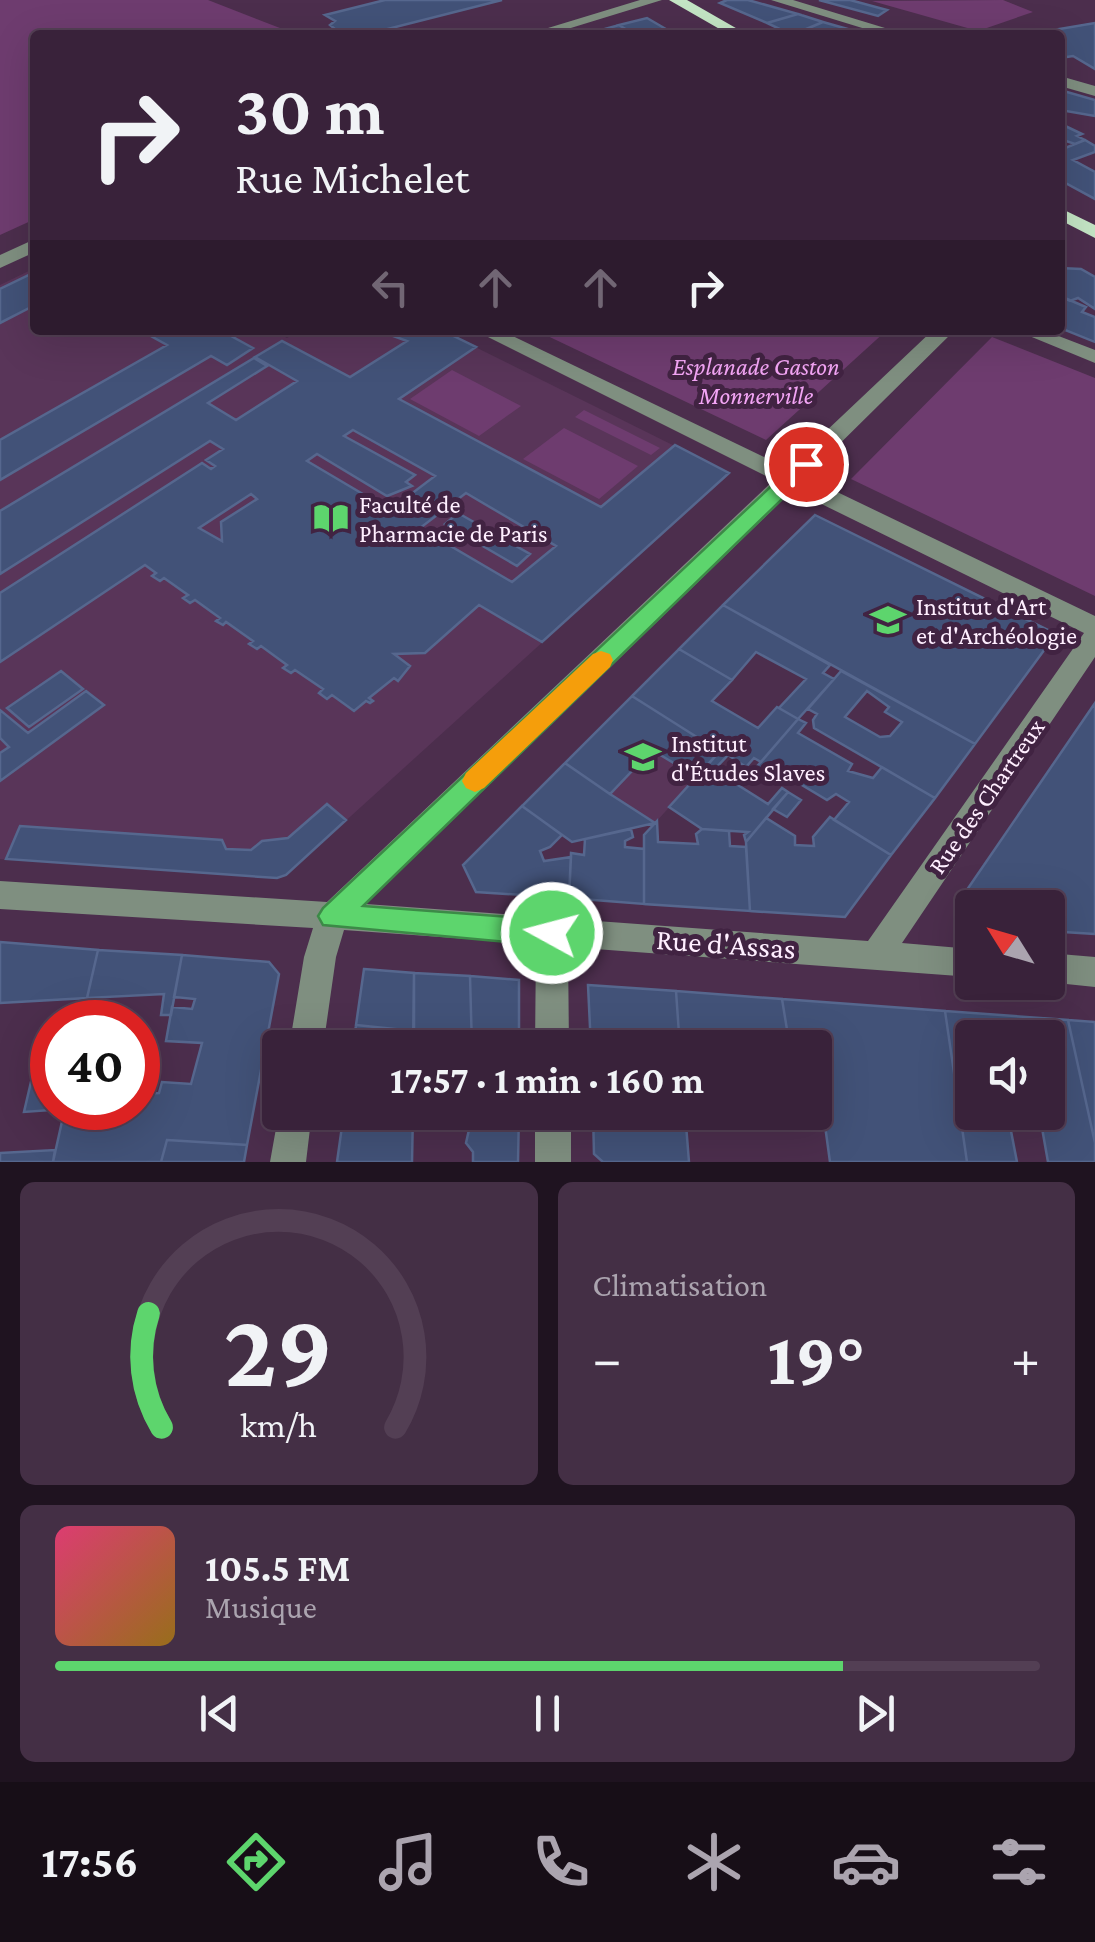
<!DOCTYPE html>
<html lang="fr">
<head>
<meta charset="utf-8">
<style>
	:root { --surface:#39223a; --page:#442f45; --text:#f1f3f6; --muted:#aba4af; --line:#533f54; --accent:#5dd56d }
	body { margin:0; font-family:"Crimson Pro",serif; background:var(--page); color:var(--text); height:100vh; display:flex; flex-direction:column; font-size:38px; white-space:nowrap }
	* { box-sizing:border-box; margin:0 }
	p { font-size:32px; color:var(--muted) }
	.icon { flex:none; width:55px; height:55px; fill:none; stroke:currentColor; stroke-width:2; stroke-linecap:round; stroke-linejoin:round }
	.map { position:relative; height:1162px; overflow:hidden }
	.details { display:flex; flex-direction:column; gap:20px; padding:20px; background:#1f1320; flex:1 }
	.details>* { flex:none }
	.banner { position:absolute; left:30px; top:30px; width:1035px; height:305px; border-radius:10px; box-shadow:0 10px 40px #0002,0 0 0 2px var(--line); background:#39223a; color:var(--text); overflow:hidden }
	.needle { width:65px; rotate:307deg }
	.controls { position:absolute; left:955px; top:890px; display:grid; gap:20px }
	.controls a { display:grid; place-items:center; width:110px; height:110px; border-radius:10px; background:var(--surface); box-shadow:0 10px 40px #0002,0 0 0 2px var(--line); font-size:50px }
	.speed { position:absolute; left:30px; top:1000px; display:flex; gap:20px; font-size:50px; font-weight:700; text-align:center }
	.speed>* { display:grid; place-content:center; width:130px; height:130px; border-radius:50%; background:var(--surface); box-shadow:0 10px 40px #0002,0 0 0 2px var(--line); line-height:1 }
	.speed .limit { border:15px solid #d22; background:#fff; color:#111 }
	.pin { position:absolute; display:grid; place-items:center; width:85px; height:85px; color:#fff; margin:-42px; border:5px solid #fff; border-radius:50%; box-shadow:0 2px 10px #0007 }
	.me { position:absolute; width:110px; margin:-55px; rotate:277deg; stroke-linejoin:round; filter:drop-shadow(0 0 8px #0008) }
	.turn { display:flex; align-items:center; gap:35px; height:210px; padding:0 40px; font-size:45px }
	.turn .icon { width:130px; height:130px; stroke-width:2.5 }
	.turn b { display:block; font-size:70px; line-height:85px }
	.lanes { display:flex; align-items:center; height:95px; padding:0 40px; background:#0003; justify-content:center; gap:50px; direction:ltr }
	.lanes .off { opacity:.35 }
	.big { font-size:75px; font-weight:700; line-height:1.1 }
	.details .card { flex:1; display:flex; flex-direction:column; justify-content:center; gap:15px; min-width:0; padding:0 35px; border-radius:15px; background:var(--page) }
	.details .dial { align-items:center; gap:0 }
	.dial svg { height:260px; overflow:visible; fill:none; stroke:var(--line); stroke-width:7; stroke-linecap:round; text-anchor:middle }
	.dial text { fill:var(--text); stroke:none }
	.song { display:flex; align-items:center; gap:30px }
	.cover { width:120px; height:120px; border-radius:15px; background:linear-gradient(135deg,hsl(340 70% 55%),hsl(40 70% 35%)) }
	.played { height:10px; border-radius:5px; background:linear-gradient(90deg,var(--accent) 80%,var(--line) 80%) }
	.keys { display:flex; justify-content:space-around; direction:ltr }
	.heat { display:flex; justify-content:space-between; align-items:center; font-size:55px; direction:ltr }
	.details .tiles { flex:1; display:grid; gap:20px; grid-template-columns:1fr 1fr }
	.card:last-child { grid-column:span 2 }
	.trip { position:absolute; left:262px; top:1030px; width:570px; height:100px; border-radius:10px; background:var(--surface); box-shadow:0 10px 40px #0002,0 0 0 2px var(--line); font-weight:700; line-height:100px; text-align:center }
	.menu { display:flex; height:160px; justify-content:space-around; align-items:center; background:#170e17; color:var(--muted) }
	.menu .icon { width:70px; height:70px }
	.menu .active { color:var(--accent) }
	.menu b { font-size:45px; color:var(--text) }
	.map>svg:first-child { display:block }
	.built { fill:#593559 }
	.green { fill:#6e3c6f }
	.building { fill:#425278; stroke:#56678e; stroke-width:2.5; fill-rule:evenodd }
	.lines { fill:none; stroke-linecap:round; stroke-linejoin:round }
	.minor { fill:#7f8f80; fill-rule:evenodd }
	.major { fill:#c3e4c4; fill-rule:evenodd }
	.route { fill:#5dd56d; stroke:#3c8a47; stroke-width:2.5 }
	.slow { fill:#f59e0b }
	.labels { text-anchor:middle; stroke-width:10; stroke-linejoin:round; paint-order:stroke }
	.park-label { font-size:25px; font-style:italic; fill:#f3a5f5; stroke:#412342 }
	.poi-label { font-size:25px; fill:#ffefff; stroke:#412342; text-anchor:start }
	.street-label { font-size:25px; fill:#ffefff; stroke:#412342 }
	.near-street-label { font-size:30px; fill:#ffefff; stroke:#412342 }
</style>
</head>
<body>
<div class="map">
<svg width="1095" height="1162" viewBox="0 0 1095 1162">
	<rect width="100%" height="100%" fill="#4c2e4d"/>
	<path class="built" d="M35,268V330H272L287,338L301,330H441L729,473L286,875L277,878L0,859V285Z
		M632,696L720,751L655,823L565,763Z"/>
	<path class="green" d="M0,0H208L298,35H35V219L0,235Z
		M1003,0L1033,12L978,31L872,1Z
		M535,330H887L766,440Z
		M992,337L1095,378V596L851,479Z
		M452,370L521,406L479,436L410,399Z
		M584,410L660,448L651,455L575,417Z
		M564,428L638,466L599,499L523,459Z"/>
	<path class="building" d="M385,0H502L364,35H342L330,25L335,21L325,15Z
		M727,0H748L798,14L767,23L720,3Z
		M819,0H850L887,10L878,16Z
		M798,14L823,22L792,35L767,23Z
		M647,18L671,32L677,35H635L619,25Z
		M823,22L844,28L869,35H792Z
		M1095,23V69L1073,56L1060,58V35H1024Z
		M619,25L635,35H583Z
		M1060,90L1095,100V116L1060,110L1063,107Z
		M1061,124L1082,134L1077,136L1085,140L1075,144L1060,139Z
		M1085,140L1095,146V152L1073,160L1095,172V199L1060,180V150Z
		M1060,268L1081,269L1095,277V309L1078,298L1070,301L1060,296Z
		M35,272V305L0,323V289Z
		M1060,296L1086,307L1082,312L1095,317V342L1060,328Z
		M140,330H220L253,348L227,365L211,356L0,480V440L167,345Z
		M377,330H441L476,347L399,399L601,507L675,445L729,473L542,642L479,605L425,653L394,654L410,666L398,681L394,678L369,698L373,701L370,703L366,701L354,711L332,695L327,699L319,693L323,689L295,670L291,673L283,668L287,665L261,646L257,649L249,644L253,641L226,622L223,625L216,621L220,618L195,600L190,603L183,598L188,595L164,578L160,581L152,576L156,573L145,565L0,662V593L202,463L211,469L215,466L206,460L223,449L210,441L0,574V511L254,358L267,366L208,403L236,420L297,381L255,357L282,341L350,377L407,341ZM353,430L435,476L390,510L307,461L317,454L387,496L412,486L406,482L415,475L344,436ZM466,493L556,546L512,582L420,528ZM251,494L257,499L221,522L222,541L199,528Z
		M458,513L530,554L517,566L445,524Z
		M815,515L1056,634L975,744L723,605Z
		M723,605L830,665L823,673L834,679L798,719L779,708L806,679L756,652L732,680L679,649Z
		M679,649L732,680L712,701L758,728L777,707L798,719L761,762L754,758L746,767L728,755L734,748L719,739L711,746L632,696Z
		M61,671L83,689L29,727L7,708Z
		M841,671L975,744L935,798L814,728L813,720L817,714L808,709ZM867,691L889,707L885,712L902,722L890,736L880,737L845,717Z
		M86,691L104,705L0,781V753L9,747L0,738V710L28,733Z
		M632,696L711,746L720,751L697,777L652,750L610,794L565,763Z
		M1095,703V934L1048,931V908H972V916L960,900Z
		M798,719L806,723L798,733L852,764L848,771L873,778L882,767L935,798L891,855L834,820L849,802L836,794L827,800L770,766L762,776L753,771Z
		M720,751L728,755L714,770L768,804L782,788L788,792L746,842L744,835L748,832L702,829L669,807Z
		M565,763L610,794L655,823L572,842L522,806Z
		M788,792L801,800L787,817L773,809Z
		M327,804L346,820L286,875L277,878L6,859L20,826L222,840L226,849L251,850L262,841L288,838Z
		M522,806L562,835L550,847L540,851L544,861L571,857L569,898L476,892L463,865Z
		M830,817L891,855L845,917L750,911L746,842L766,818L795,836V845L814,846L813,837Z
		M657,821L658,842L698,844L696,834L702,829L729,831L730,846L746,847L750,911L644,904V835Z
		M631,829L633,837L625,841V847L644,849V904L569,898L571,853L584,855L585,839Z
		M0,942L98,950L87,998L0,1003Z
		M98,950L182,955L171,1015H161L164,994L87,998Z
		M182,955L269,962L279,974L247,1145L167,1140L161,1162H53L65,1108H138V1094L159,1093L162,1082L191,1084L202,1043L166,1041L172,1007L192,1009L195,999L174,997Z
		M364,969L414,973V1031L356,1025Z
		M414,973L470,976L472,1048H413Z
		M470,976L519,980V1048H472Z
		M588,985L676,991L680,1048H591Z
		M676,991L782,999L790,1048H680Z
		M782,999L945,1011L967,1162H830L821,1096L815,1095V1048H790Z
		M945,1011L1068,1020L1095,1143V1162H1048L1042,1128L1060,1129L1051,1087H1048V1038H972V1112H990L992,1124L1010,1126L1017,1162H967Z
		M1068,1020L1095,1022V1143Z
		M356,1025L414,1031L413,1048H353Z
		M52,1038V1108L65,1109L24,1112L41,1039Z
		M344,1112H413L412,1162H337Z
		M473,1112H519L518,1162H473V1152L466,1143Z
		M593,1112H685L689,1162H603L594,1154Z
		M167,1140L247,1145L244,1162H161Z
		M55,1150L53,1162H0V1153Z"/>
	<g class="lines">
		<path class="minor" d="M640,0H662L548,35H525Z
			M771,0H793L908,35H885Z
			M1060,76L1095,86V96L1060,86Z
			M35,239V252L0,268V255Z
			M474,330H500L787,468L933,330H955L806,477L1095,616V657L902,943L972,949V977L568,947L569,1048H535L536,944L344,930L336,957L323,1048H289L304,957L313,928L0,909V881L327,902L774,480ZM793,490L1084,633L868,941L366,904Z
			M1015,330H1043L1095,350V363Z
			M1048,953L1095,957V987L1047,982Z
			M280,1106V1112H312L306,1162H270Z
			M535,1112H571V1162H535Z"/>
		<path class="major" d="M669,0H687L748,35H730Z
			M1060,208L1095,225V238L1060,220Z"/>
	</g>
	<path class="route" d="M806,458L816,464L813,469L363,906L552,920L562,924L566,933L562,942L552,946L323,925L318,916L323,908L799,460Z"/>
	<path class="slow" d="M601,651L610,654L613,660L610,667L484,788L475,792L466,788L462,781L466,773L593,654Z"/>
	<defs>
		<symbol id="library-bare" viewBox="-9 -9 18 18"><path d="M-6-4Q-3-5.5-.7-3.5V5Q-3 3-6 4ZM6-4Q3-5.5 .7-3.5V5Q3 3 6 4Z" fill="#5dd56d" stroke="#412342" stroke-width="2.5" paint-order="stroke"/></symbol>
		<symbol id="university-bare" viewBox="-9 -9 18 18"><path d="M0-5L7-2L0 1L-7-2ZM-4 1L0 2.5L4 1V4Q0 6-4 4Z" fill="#5dd56d" stroke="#412342" stroke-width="2.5" paint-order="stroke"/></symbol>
	</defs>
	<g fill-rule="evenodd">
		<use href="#library-bare" x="306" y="493" width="50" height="50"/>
		<use href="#university-bare" x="863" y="595" width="50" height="50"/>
		<use href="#university-bare" x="618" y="732" width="50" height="50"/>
	</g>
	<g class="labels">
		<g class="park-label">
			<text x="756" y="375">Esplanade Gaston<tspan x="756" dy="29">Monnerville</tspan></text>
		</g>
		<g class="poi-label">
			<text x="359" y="513">Faculté de<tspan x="359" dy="29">Pharmacie de Paris</tspan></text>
			<text x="916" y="615">Institut d'Art<tspan x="916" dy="29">et d'Archéologie</tspan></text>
			<text x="671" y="752">Institut<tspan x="671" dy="29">d'Études Slaves</tspan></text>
		</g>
		<g class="street-label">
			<text transform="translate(986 796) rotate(-55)" y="9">Rue des Chartreux</text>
		</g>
		<g class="near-street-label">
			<text transform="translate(726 944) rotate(4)" y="10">Rue d'Assas</text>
		</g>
	</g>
</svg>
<div class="controls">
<a><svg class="needle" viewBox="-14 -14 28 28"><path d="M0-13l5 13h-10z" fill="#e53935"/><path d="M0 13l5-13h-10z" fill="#aba4af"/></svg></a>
<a><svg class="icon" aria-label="sound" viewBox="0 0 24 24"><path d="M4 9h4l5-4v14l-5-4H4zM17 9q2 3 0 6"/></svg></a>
</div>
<div class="speed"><div class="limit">40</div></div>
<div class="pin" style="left:806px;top:464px;background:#d93025"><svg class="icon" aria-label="arrive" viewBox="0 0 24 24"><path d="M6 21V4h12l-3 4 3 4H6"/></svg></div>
<svg class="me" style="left:552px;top:933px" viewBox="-20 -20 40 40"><circle r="17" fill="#5dd56d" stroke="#fff" stroke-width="3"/><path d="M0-11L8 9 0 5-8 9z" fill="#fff"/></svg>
<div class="trip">17:57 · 1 min · 160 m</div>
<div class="banner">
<div class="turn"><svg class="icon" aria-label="right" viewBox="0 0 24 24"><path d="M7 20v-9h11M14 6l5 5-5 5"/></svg><div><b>30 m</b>Rue Michelet</div></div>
<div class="lanes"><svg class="icon off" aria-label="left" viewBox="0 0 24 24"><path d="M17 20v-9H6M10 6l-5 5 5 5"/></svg><svg class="icon off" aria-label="ahead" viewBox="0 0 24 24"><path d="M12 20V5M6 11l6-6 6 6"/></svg><svg class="icon off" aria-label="ahead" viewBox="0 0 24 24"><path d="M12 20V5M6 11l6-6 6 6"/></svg><svg class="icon" aria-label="right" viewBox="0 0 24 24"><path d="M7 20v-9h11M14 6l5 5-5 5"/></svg></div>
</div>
</div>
<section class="details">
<div class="tiles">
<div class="card dial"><svg viewBox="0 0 100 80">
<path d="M14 69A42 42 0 1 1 86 69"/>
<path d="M14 69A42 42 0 0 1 10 34" stroke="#5dd56d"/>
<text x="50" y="56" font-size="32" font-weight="700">29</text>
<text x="50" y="72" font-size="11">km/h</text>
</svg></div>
<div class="card"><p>Climatisation</p>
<div class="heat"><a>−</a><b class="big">19°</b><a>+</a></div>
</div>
<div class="card">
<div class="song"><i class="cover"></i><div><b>105.5 FM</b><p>Musique</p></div></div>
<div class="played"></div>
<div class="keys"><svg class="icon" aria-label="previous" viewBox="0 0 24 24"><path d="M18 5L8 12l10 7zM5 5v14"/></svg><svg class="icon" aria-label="pause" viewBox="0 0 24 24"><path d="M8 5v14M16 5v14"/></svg><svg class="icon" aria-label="next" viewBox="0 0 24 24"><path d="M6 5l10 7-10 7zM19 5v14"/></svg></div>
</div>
</div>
</section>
<nav class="menu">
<b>17:56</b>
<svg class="icon active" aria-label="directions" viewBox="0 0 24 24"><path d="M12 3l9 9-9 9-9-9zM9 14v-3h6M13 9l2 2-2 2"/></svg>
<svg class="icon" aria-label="music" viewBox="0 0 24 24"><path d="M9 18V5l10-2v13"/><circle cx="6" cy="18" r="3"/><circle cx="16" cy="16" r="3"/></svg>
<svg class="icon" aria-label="phone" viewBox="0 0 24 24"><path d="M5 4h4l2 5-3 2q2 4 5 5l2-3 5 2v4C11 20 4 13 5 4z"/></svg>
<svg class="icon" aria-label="climate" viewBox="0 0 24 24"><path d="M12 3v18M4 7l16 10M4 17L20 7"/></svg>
<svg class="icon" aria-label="car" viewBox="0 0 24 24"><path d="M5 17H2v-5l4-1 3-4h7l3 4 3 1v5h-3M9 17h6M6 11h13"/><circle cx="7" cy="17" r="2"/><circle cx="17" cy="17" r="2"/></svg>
<svg class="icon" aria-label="filters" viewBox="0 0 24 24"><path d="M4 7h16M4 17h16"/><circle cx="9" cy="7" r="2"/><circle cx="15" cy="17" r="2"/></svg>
</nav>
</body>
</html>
